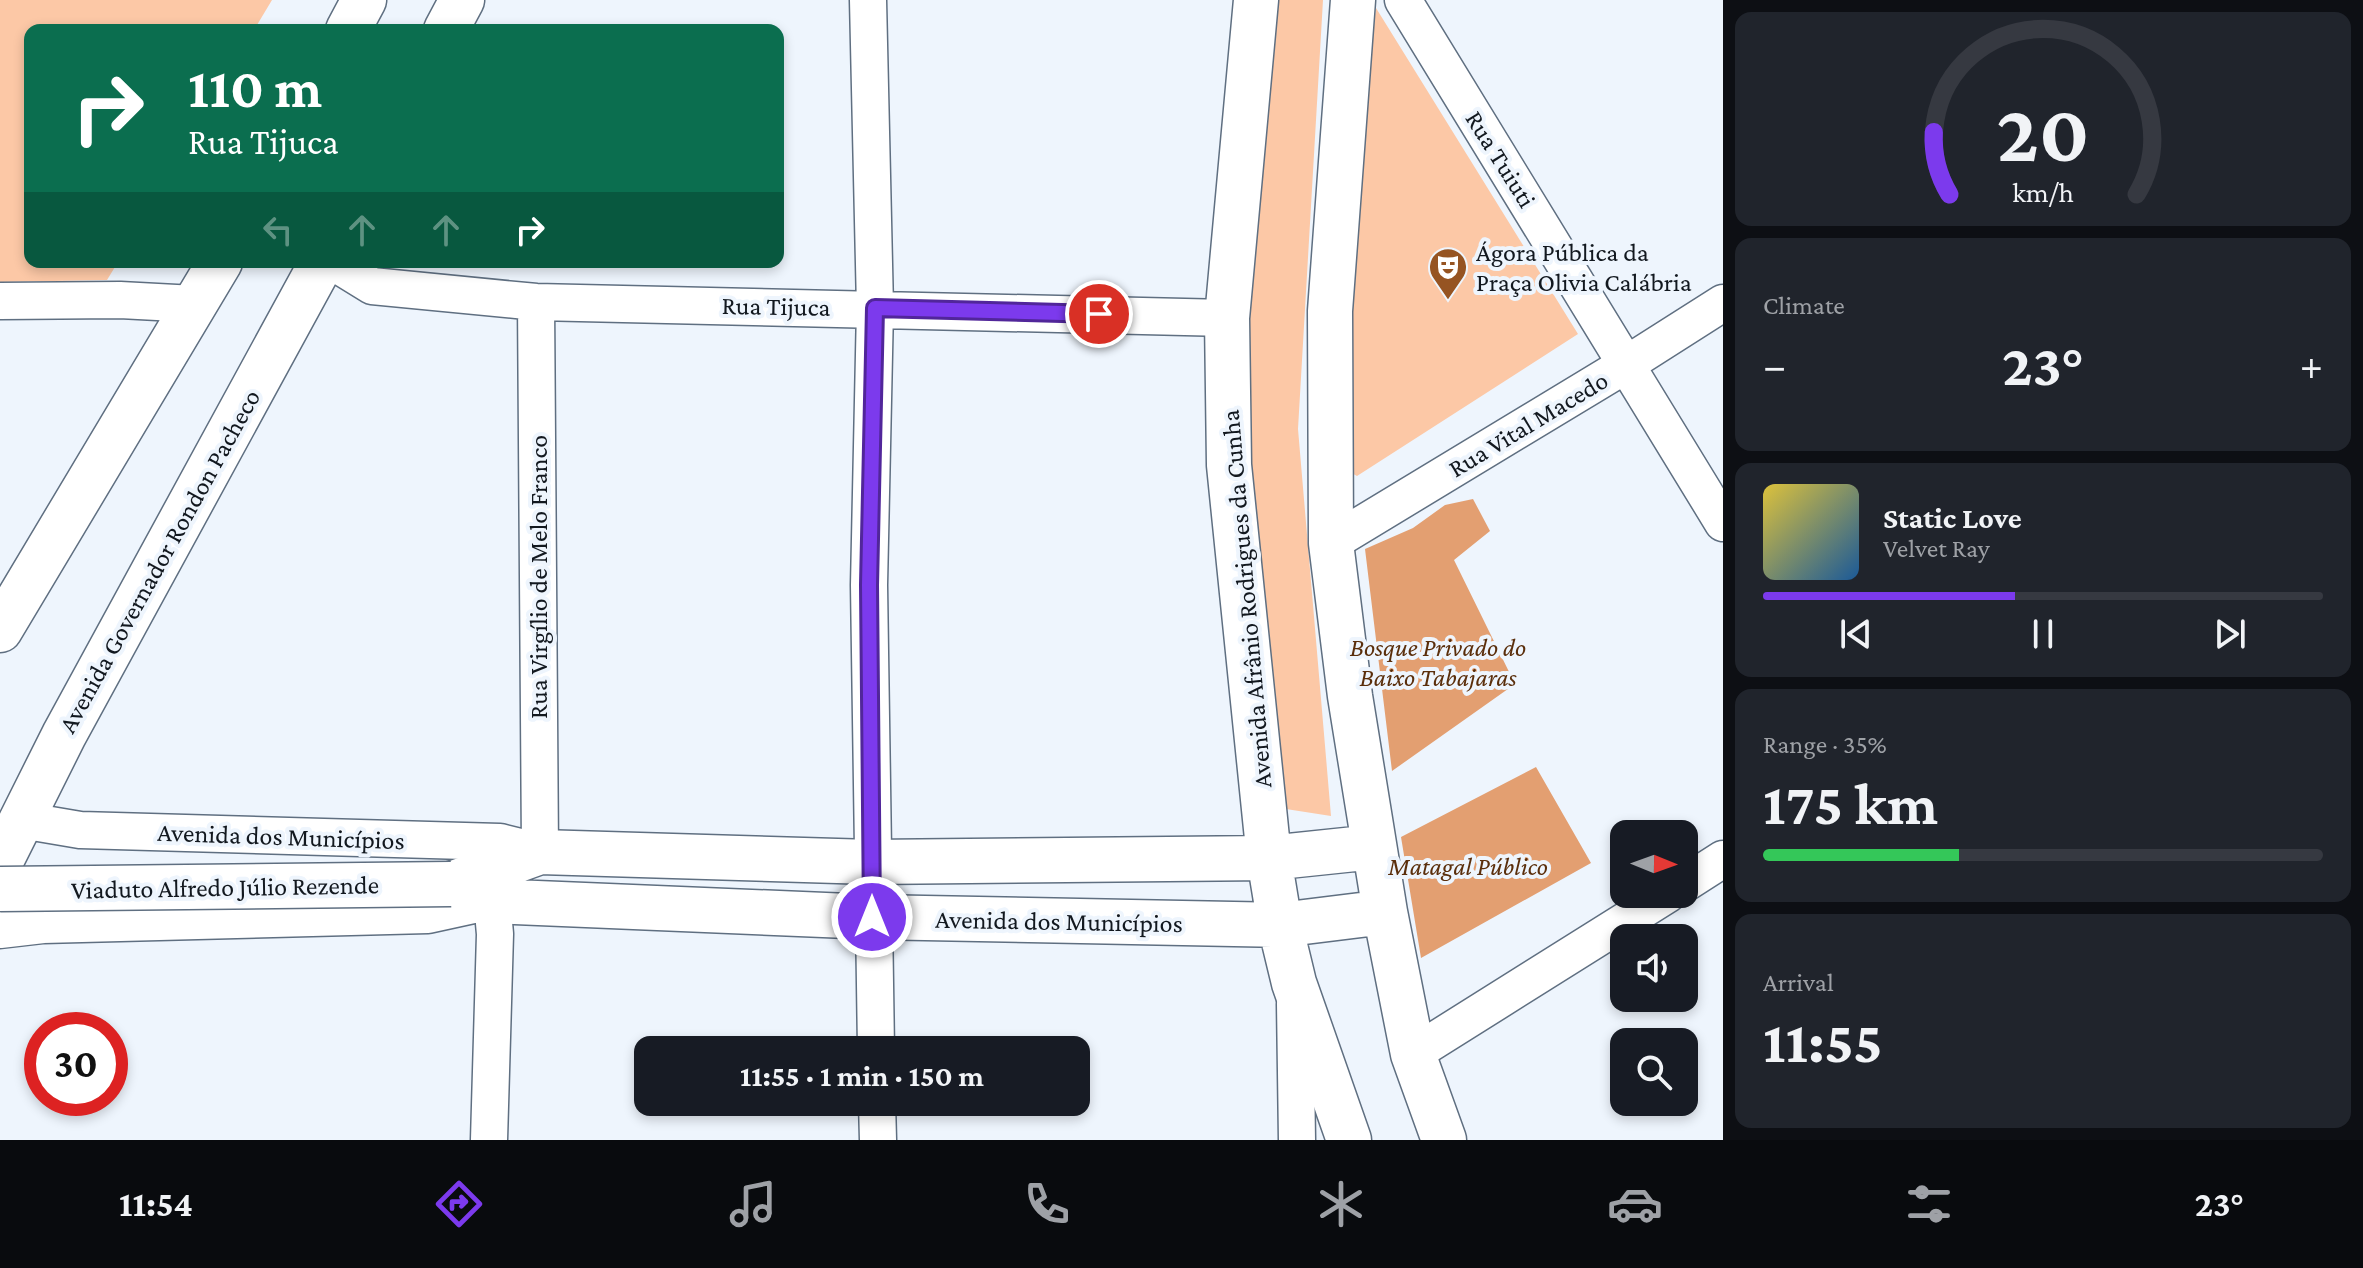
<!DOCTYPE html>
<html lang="en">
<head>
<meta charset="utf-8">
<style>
	:root { --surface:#171b24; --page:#20242c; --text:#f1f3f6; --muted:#9ea1a6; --line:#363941; --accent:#7c3aed }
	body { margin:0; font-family:"Crimson Pro",serif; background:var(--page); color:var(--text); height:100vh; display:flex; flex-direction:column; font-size:30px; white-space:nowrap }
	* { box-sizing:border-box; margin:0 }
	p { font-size:26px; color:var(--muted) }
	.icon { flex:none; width:44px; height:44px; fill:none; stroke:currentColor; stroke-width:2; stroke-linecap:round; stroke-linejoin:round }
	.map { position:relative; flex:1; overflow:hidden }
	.sheet { display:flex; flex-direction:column; gap:12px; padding:12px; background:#0d0f14; width:640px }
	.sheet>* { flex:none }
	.hud { position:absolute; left:24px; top:24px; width:760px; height:244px; border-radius:16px; box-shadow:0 4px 12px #0003; background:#0b6e4f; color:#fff; overflow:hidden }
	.needle { width:52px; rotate:91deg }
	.tools { position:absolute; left:1610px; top:820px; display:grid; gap:16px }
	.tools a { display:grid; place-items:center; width:88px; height:88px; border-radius:16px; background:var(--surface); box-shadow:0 4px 12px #0003; font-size:40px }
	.speed { position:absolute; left:24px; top:1012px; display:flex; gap:16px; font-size:40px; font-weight:700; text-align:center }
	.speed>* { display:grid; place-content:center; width:104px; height:104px; border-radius:50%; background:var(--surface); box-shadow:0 4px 12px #0003; line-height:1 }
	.speed .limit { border:12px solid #d22; background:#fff; color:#111 }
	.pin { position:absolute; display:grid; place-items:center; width:68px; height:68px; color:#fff; margin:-34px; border:4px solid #fff; border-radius:50%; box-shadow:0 2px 8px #0007 }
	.me { position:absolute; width:88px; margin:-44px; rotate:0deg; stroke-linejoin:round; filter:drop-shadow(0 0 6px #0008) }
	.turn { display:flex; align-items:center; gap:28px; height:168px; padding:0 32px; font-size:36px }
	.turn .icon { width:104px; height:104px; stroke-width:2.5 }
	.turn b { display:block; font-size:56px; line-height:68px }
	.lanes { display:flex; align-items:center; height:76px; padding:0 32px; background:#0003; justify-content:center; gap:40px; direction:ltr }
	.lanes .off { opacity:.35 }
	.big { font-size:60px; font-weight:700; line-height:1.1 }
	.sheet .card { flex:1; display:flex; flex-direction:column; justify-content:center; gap:12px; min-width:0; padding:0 28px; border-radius:16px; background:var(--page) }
	.sheet .dial { align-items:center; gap:0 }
	.dial svg { height:208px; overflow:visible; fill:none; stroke:var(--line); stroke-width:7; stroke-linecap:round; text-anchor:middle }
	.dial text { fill:var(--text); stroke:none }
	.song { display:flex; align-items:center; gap:24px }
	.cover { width:96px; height:96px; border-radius:12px; background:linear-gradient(135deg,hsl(50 70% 55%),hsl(210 70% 35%)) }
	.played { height:8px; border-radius:4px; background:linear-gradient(90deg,var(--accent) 45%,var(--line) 45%) }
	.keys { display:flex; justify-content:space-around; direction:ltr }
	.heat { display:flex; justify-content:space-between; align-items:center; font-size:44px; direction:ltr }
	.charge { height:12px; border-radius:6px; background:linear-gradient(90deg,#34c759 35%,var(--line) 0) }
	.trip { position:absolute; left:634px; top:1036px; width:456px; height:80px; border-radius:16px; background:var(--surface); box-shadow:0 4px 12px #0003; font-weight:700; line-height:80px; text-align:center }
	.tabs { display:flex; height:128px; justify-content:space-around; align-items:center; background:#090b0e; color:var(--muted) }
	.tabs .icon { width:56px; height:56px }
	.tabs .selected { color:var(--accent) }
	.tabs b { font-size:36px; color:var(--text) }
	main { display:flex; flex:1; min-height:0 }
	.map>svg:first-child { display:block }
	.green { fill:#fcc8a6 }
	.forest { fill:#e39f71 }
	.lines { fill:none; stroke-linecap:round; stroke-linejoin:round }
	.street-casing { stroke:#5f6f81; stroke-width:39 }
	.secondary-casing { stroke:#5f6f81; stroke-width:47 }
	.primary-casing { stroke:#5f6f81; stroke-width:47 }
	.street { stroke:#fff; stroke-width:36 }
	.secondary { stroke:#fff; stroke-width:44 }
	.primary { stroke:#fff; stroke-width:44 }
	.secondary-bridge-casing { stroke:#5f6f81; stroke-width:47; stroke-linecap:butt }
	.secondary-bridge { stroke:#fff; stroke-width:44 }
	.route-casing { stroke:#51269a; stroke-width:20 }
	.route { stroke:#7c3aed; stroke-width:14 }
	.labels { text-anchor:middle; stroke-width:8; stroke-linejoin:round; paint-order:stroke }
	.street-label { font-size:26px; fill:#12181f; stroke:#eef5fd }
	.poi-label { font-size:26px; fill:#12181f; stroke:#eef5fd; text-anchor:start }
	.park-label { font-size:26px; font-style:italic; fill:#5a2e0b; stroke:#eef5fd }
</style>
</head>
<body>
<main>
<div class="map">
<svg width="1723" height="1140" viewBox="0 0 1723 1140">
	<rect width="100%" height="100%" fill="#eef5fd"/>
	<path class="green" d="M0,0H272L254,30H30V262H118L107,280L0,282Z
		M1269,0H1323L1298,429L1331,816L1286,809L1256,604L1246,360Z
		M1376,8L1578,334L1357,476L1346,470L1345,263Z"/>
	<path class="forest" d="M1473,499L1490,531L1454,560L1515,684L1392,771L1365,549L1413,528L1445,505Z
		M1536,767L1591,863L1421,958L1401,837Z"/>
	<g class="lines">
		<defs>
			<path id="street" d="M868,0L875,308L869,585L876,1050
				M1403,0L1723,523
				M333,262L372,286L536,302L1227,318
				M0,301L120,300L195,304
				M1331,543L1627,364L1723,303
				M21,820L80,830L500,842L540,852L536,302
				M1684,884L1723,859
				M0,930L43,925L428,915L492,901L495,934L489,1140
				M1295,1004L1297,1140
				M1413,1054L1668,894
				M877,1102L878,1140"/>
			<path id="secondary" d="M1256,0L1227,318L1229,465L1269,858L1280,925L1294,983L1349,1140
				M1353,0L1330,311L1331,543L1350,696L1385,912L1413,1054L1444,1140
				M451,884L492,901L872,917L1280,925L1385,912
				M451,884L540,852L871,862L1269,858L1374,847"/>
			<path id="primary" d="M348,30L364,0
				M446,30L462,0
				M0,630L220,262
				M0,863L64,735L322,262"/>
		</defs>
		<use href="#street" class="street-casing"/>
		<use href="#secondary" class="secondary-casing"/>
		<use href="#primary" class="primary-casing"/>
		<use href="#street" class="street"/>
		<use href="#secondary" class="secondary"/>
		<use href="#primary" class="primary"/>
		<defs>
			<path id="secondary-bridge" d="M0,889L451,884"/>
		</defs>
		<use href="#secondary-bridge" class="secondary-bridge-casing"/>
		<use href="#secondary-bridge" class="secondary-bridge"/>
	</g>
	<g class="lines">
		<defs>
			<path id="route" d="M872,917L869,585L875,308L1099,314"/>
		</defs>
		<use href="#route" class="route-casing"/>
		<use href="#route" class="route"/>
	</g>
	<defs>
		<symbol id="theatre-pin" viewBox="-11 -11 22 30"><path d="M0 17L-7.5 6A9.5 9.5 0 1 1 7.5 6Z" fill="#965422" stroke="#eef5fd"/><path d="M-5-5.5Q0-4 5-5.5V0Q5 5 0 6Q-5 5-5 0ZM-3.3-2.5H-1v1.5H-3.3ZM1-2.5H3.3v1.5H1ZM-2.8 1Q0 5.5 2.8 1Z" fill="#fff"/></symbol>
	</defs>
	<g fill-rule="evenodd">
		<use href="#theatre-pin" x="1426" y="245" width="44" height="60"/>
	</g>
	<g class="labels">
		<g class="street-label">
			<text transform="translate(1501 159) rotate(58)" y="9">Rua Tuiuti</text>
			<text transform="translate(776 306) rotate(1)" y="9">Rua Tijuca</text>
			<text transform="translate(1528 424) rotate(-31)" y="9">Rua Vital Macedo</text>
			<text transform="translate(159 561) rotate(-61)" y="9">Avenida Governador Rondon Pacheco</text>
			<text transform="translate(538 577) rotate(-90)" y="9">Rua Virgílio de Melo Franco</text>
			<text transform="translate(1246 599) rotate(-95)" y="9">Avenida Afrânio Rodrigues da Cunha</text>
			<text transform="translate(281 836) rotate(2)" y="9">Avenida dos Municípios</text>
			<text transform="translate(225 887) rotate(-1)" y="9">Viaduto Alfredo Júlio Rezende</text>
			<text transform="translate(1059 921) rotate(1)" y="9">Avenida dos Municípios</text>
		</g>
		<g class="poi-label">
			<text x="1476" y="261">Ágora Pública da<tspan x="1476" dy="30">Praça Olivia Calábria</tspan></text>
		</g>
		<g class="park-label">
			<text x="1438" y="656">Bosque Privado do<tspan x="1438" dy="30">Baixo Tabajaras</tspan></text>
			<text x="1468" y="875">Matagal Público</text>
		</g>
	</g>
</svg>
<div class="tools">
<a><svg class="needle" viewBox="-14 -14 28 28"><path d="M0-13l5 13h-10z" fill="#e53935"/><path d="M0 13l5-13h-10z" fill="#9ea1a6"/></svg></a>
<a><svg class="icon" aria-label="sound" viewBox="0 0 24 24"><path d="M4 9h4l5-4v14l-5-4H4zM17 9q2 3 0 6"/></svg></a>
<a><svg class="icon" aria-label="search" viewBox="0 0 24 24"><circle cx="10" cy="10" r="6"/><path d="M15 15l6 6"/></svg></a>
</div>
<div class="speed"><div class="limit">30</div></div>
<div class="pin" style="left:1099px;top:314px;background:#d93025"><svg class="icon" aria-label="arrive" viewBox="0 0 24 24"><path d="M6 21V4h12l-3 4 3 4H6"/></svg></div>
<svg class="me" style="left:872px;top:917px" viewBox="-20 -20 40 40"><circle r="17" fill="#7c3aed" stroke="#fff" stroke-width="3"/><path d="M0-11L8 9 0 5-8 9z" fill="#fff"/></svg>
<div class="trip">11:55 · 1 min · 150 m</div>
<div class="hud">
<div class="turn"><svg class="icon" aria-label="right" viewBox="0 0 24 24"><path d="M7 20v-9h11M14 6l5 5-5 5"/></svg><div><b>110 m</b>Rua Tijuca</div></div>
<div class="lanes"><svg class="icon off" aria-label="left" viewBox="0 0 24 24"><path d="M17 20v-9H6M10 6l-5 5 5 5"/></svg><svg class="icon off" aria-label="ahead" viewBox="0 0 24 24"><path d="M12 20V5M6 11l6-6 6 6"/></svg><svg class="icon off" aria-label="ahead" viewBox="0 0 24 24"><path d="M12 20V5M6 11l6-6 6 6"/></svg><svg class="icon" aria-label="right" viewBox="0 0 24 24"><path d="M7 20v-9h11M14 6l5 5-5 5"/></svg></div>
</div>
</div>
<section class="sheet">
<div class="card dial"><svg viewBox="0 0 100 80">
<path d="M14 69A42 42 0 1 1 86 69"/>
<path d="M14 69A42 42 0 0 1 8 45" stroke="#7c3aed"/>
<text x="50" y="56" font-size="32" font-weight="700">20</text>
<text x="50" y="72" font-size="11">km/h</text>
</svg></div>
<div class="card"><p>Climate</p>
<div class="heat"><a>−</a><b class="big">23°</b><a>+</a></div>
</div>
<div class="card">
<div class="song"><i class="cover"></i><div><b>Static Love</b><p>Velvet Ray</p></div></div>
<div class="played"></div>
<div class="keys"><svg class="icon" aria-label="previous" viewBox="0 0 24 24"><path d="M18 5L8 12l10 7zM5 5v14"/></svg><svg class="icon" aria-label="pause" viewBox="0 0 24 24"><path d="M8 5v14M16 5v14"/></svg><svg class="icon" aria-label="next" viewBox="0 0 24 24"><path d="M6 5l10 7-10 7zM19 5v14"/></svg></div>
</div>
<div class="card"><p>Range · 35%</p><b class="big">175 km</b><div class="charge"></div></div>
<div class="card"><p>Arrival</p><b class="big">11:55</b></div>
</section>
</main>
<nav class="tabs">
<b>11:54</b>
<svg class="icon selected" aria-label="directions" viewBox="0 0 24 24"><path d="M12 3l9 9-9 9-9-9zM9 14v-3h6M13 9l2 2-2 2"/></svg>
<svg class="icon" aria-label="music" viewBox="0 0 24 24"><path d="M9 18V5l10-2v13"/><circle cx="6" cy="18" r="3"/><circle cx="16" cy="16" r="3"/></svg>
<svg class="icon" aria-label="phone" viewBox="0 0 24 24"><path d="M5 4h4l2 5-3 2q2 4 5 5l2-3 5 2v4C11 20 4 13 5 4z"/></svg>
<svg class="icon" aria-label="climate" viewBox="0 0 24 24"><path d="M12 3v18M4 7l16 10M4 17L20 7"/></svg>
<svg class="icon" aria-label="car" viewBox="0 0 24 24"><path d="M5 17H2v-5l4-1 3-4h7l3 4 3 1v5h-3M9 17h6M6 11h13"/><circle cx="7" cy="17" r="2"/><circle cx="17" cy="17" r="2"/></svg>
<svg class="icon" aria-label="filters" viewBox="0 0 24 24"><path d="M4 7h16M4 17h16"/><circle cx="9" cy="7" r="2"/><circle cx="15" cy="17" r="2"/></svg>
<b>23°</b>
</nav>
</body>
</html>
